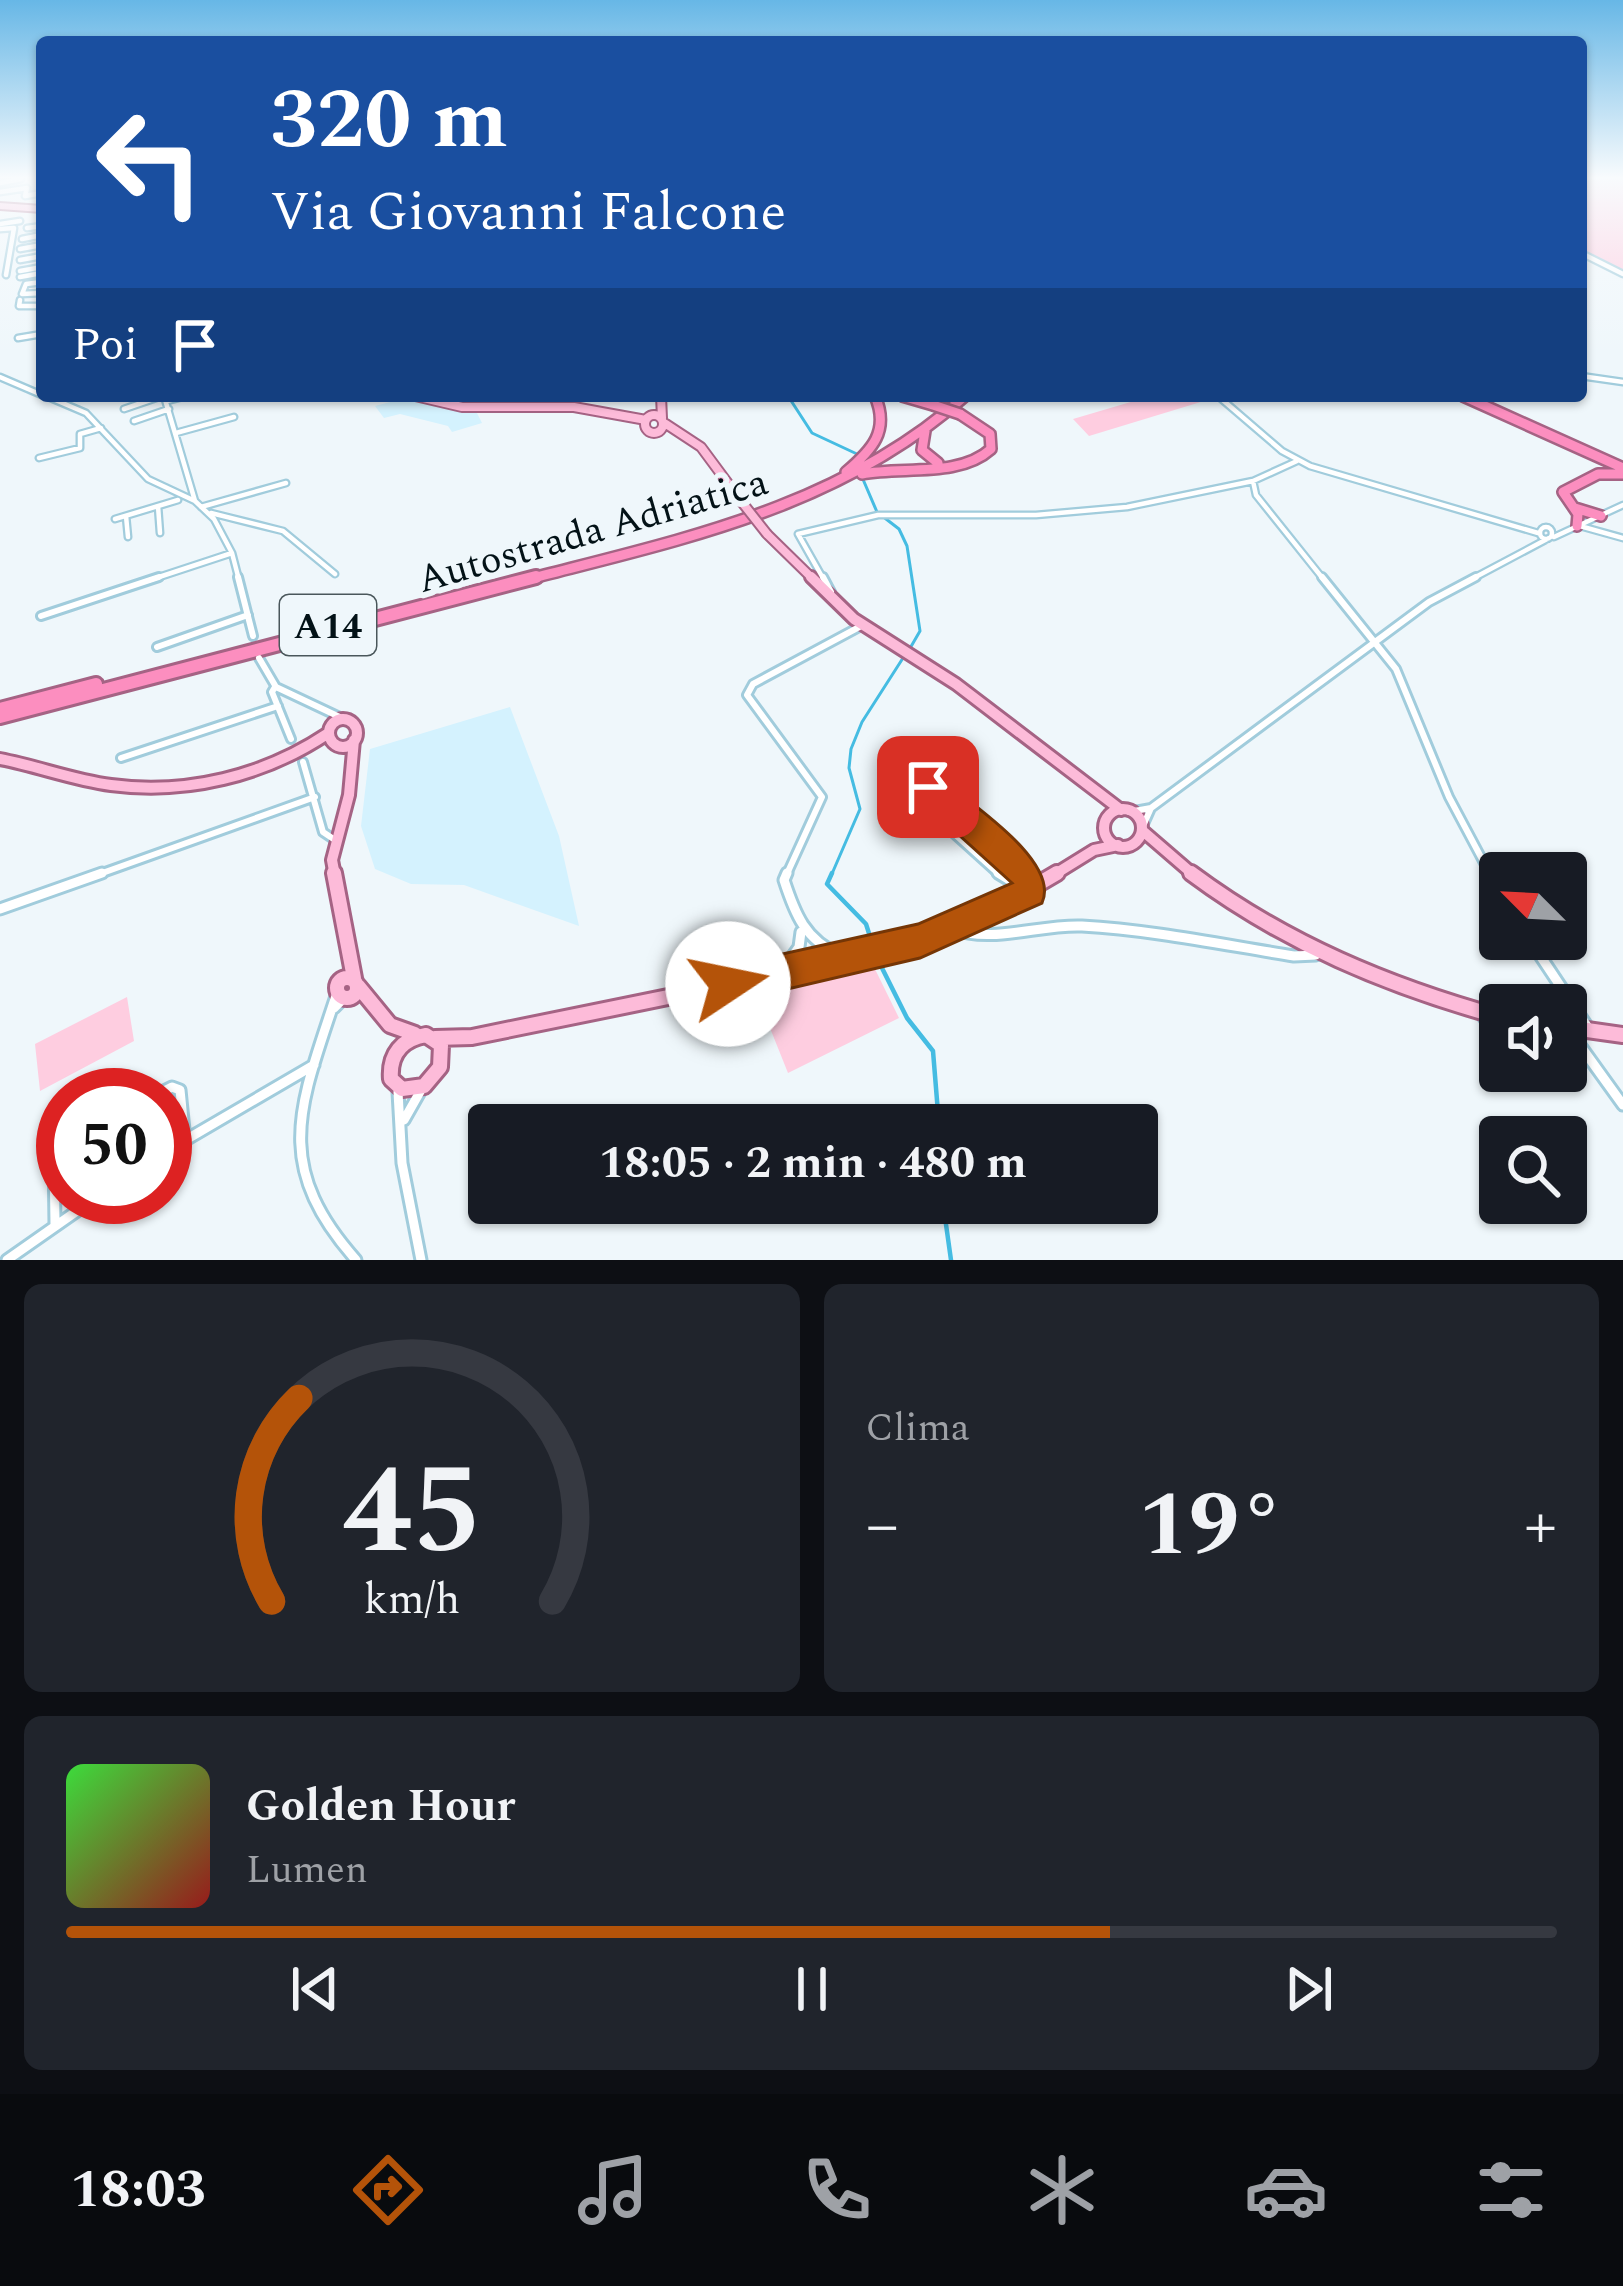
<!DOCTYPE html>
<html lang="it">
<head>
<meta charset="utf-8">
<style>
	:root { --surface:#171b24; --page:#20242c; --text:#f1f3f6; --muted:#9ea1a6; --line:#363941; --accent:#b45309 }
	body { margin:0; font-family:Spectral,serif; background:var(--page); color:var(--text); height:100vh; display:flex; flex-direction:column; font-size:45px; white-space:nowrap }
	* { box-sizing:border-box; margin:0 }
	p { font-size:39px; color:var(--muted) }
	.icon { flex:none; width:66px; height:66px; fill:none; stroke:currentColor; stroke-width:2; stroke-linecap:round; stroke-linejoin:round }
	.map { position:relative; height:1260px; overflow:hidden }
	.details { display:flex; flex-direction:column; gap:24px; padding:24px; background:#0d0f14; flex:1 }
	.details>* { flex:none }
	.hud { position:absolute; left:36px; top:36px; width:1551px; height:366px; border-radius:12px; box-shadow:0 3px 9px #0004; background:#1a4fa0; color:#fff; overflow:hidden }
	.needle { width:78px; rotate:294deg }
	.controls { position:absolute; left:1479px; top:852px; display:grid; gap:24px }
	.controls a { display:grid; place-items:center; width:108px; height:108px; border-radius:12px; background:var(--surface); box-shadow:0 3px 9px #0004; font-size:60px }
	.speed { position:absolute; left:36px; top:1068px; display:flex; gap:24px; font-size:60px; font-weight:700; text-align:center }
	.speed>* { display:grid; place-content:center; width:156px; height:156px; border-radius:50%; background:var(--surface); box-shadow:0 3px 9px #0004; line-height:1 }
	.speed .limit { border:18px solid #d22; background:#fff; color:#111 }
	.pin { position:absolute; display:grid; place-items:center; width:102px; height:102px; color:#fff; margin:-51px; border-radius:24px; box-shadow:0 6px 18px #0006 }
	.me { position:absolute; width:132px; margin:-66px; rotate:79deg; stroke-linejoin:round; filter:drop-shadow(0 0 9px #0008) }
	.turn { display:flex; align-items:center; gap:42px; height:252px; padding:0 36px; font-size:54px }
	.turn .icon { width:156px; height:156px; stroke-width:2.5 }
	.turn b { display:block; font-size:84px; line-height:102px }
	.then { display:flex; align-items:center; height:114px; padding:0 36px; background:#0003; gap:24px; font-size:45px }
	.big { font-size:90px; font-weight:700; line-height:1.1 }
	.details .tile { flex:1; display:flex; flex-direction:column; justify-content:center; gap:18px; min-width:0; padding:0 42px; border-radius:18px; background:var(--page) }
	.details .dial { align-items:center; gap:0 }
	.dial svg { height:312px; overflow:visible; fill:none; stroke:var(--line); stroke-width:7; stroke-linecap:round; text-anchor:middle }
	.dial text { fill:var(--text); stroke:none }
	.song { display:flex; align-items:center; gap:36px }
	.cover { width:144px; height:144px; border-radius:18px; background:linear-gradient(135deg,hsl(120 70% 55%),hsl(0 70% 35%)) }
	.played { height:12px; border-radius:6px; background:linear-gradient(90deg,var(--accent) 70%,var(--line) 70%) }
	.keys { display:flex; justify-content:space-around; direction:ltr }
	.heat { display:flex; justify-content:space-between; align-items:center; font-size:66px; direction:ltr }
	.details .tiles { flex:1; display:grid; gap:24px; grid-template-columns:1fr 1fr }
	.tile:last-child { grid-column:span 2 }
	.trip { position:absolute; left:468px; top:1104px; width:690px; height:120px; border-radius:12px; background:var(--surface); box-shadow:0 3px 9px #0004; font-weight:700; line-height:120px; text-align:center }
	.tabs { display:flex; height:192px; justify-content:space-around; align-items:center; background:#090b0e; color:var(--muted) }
	.tabs .icon { width:84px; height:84px }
	.tabs .current { color:var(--accent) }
	.tabs b { font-size:54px; color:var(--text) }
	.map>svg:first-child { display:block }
	.built { fill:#d4f2fe }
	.green { fill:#fecde0 }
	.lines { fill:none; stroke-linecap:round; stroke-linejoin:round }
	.stream-far1 { stroke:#45bce2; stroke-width:3 }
	.stream { stroke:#45bce2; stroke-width:4.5 }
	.minor-far2-casing { stroke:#a1ccdc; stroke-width:9 }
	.minor-far1-casing { stroke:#a1ccdc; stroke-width:12 }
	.minor-casing { stroke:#a1ccdc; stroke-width:15 }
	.major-far3-casing { stroke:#a56384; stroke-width:10 }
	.major-far2-casing { stroke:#a56384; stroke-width:12 }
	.major-far1-casing { stroke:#a56384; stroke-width:16 }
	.major-casing { stroke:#a56384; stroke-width:20 }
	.highway-far1-casing { stroke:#a56384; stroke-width:14 }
	.highway-casing { stroke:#a56384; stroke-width:18 }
	.minor-far2 { stroke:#fff; stroke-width:4.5 }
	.minor-far1 { stroke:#fff; stroke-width:6 }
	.minor { stroke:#fff; stroke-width:9 }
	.major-far3 { stroke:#fdbbd9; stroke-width:6 }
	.major-far2 { stroke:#fdbbd9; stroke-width:8 }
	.major-far1 { stroke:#fdbbd9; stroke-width:10 }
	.major { stroke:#fdbbd9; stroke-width:14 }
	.highway-far1 { stroke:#fc8ebf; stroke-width:9 }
	.highway { stroke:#fc8ebf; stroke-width:12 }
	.major-bridge-casing { stroke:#a56384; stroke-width:12; stroke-linecap:butt }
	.highway-bridge-casing { stroke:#a56384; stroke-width:14; stroke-linecap:butt }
	.major-bridge { stroke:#fdbbd9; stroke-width:8 }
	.highway-bridge { stroke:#fc8ebf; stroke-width:9 }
	.route { fill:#b45309; stroke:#753606; stroke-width:3 }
	.labels { text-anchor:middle; stroke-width:12; stroke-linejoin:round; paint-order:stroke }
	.shield { fill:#eff7fb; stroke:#4a575b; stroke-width:3 }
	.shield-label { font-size:36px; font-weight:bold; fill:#031217 }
	.street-label { font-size:39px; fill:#031217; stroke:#eff7fb }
</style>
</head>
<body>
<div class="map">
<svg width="1623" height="1260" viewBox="0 0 1623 1260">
	<rect width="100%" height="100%" fill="#eff7fb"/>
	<path class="built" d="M413,396L476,411L482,423L452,432L448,426L400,414L384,418L375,406Z
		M510,707L559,836L579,926L464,885L411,884L375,869L361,826L370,749Z"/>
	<path class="green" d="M1581,179H1623V273L1581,253Z
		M1151,396H1197L1204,401L1089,436L1073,419Z
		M872,963L899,1018L788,1073L754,988Z
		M127,997L134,1041L40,1091L35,1044Z"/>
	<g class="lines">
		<path class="stream-far1" d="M788,396L812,433L857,454
			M862,477L877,512L899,529L907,546L920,631L909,650
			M831,876L860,809L849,768L851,749L862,722L903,658"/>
		<path class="stream" d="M832,873L827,884L866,924L874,949
			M877,958L907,1018L933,1051L939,1125
			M943,1203L951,1260"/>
		<defs>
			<path id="minor-far2" d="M0,183L21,179
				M0,192L27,188L25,196L42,193
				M0,224L20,221
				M27,228L42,226
				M0,229L14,228L6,275
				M22,239L42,235
				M20,249L42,245
				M1581,253L1623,274
				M20,260L42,256
				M20,271L42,267
				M20,277L42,273
				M42,282L26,284L22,294L42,293
				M20,300L19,306H42
				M18,338L42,334
				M1581,376L1623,382
				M0,377L42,395
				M46,396L86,413L148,479L195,501
				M164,396L195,501L214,519L232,553L239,580
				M1218,396L1282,451L1310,466L1538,533
				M167,401L187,396
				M124,409L162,396
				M134,421L169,409
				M176,433L234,417
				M39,458L80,448V434L101,428
				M1253,481L1256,495L1324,580
				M158,506L160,533
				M201,507L286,483
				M211,513L283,531L335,574
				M126,516L128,537
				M115,519L178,500
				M1580,526L1623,538
				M1540 533a6 6 0 1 1 12 0a6 6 0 1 1-12 0Z
				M1554,537L1623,505
				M150,580L232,553
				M824,580L798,534L878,515H1036L1127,507L1253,481L1297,461
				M1470,580L1549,538"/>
			<path id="minor-far1" d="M238,577L253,636
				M823,577L831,592
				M1322,577L1396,669L1449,797L1491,876
				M41,616L159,577
				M157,647L248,615
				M259,658L276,687L346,720
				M275,687L272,692L291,739
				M121,758L278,706
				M303,762L323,832L335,840
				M1129,812L1151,808L1429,602L1476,577
				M1143,826L1151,808
				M94,876L315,797
				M786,876L822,797L747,695L753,684L861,626
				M1001,876L887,773V762H900L1034,876"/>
			<path id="minor" d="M787,873L784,880C795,914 805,940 840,955
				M998,873L1024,889
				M1030,873L1038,879
				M1490,873L1500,892
				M0,909L102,873
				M953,929C992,944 1040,924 1082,926C1153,930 1224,945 1294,956L1316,955
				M1529,939L1587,1026
				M784,968L799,947L801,932
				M337,993C301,1104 270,1163 356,1260
				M334,1008L344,998
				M1483,1016L1500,1041
				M1569,1030L1623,1105
				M398,1092L402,1163L421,1260
				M156,1095L172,1087L180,1090L185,1140
				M404,1120L421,1090
				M165,1152L314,1065
				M55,1224L54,1153L63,1141
				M7,1260L97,1197"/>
			<path id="major-far3" d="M0,206L42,209"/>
			<path id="major-far2" d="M415,396L462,407H574L646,420
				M661,396L662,418
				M645 424a9 9 0 1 1 18 0a9 9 0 1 1-18 0Z
				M666,424L701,447L741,501
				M767,534L814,580"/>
			<path id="major-far1" d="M811,577L854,619L956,684L1121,810
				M329 733a14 14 0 1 1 28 0a14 14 0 1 1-28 0Z
				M0,759C37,766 73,780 111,785C186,795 264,776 327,734
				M1104 828a19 19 0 1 1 38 0a19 19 0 1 1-38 0Z
				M1144,832L1195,876
				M335,876L332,860L349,795L354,740
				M1052,876L1094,850L1118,845"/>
			<path id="major" d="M334,873L354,978
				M1191,873C1285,943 1388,986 1500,1017
				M337 988a10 10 0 1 1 20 0a10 10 0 1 1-20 0Z
				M358,986L390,1025L415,1034
				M1566,1027L1623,1035
				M426,1035L441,1045L440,1067L424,1086L402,1089L391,1079C389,1054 402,1039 426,1035Z
				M435,1038L472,1037C554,1020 636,1004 717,987C845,961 944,942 1057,873"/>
			<path id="highway-far1" d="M902,396L933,405
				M1463,396L1623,468
				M925,431L922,450L938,463
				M846,472C872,450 890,431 875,396
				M862,474C902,466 959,478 991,449L990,434L960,414
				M1575,508L1601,516
				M1577,526L1578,514L1563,492L1598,474H1623
				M525,580C683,539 839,508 965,396"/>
			<path id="highway" d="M0,709L96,684
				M0,717L536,577"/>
		</defs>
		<use href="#minor-far2" class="minor-far2-casing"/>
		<use href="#minor-far1" class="minor-far1-casing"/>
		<use href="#minor" class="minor-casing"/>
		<use href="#major-far3" class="major-far3-casing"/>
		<use href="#major-far2" class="major-far2-casing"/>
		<use href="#major-far1" class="major-far1-casing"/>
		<use href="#major" class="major-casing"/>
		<use href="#highway-far1" class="highway-far1-casing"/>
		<use href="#highway" class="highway-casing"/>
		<use href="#minor-far2" class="minor-far2"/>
		<use href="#minor-far1" class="minor-far1"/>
		<use href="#minor" class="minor"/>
		<use href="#major-far3" class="major-far3"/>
		<use href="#major-far2" class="major-far2"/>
		<use href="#major-far1" class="major-far1"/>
		<use href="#major" class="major"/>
		<use href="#highway-far1" class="highway-far1"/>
		<use href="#highway" class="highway"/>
		<defs>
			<path id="major-bridge" d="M741,501L767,534"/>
			<path id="highway-bridge" d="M933,405L960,414"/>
		</defs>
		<use href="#major-bridge" class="major-bridge-casing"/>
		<use href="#highway-bridge" class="highway-bridge-casing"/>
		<use href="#major-bridge" class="major-bridge"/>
		<use href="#highway-bridge" class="highway-bridge"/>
	</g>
	<linearGradient id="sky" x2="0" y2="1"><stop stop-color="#67b7e6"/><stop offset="0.5" stop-color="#f8fbfd"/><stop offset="1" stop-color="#f8fbfd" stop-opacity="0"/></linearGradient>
	<rect width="1623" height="355" fill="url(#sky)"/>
	<path class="route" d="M928,773L939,777C969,803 1061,861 1042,903L920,958L728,1003L715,997L709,984L715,971L728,966L918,924L1012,883L917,797L912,787L917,777Z"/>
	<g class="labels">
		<rect class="shield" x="280" y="595" width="96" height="60" rx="9"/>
		<g class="shield-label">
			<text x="328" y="638">A14</text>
		</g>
		<g class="street-label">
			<text transform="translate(592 529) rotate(-16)" y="14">Autostrada Adriatica</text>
		</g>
	</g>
</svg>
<div class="controls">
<a><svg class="needle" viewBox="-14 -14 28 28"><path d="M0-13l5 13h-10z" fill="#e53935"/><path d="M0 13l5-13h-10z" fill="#9ea1a6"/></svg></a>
<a><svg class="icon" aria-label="sound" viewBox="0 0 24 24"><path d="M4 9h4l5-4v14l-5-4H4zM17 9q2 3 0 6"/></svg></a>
<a><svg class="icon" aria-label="search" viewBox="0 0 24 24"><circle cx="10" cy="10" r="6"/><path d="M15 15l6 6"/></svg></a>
</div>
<div class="speed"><div class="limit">50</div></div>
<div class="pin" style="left:928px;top:787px;background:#d93025"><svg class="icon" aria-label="arrive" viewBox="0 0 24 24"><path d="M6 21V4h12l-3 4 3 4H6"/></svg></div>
<svg class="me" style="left:728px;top:984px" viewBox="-20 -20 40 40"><circle r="19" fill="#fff"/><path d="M0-13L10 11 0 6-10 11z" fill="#b45309"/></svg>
<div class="trip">18:05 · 2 min · 480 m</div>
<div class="hud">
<div class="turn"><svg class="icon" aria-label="left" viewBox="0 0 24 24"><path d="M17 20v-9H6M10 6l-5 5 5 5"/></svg><div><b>320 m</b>Via Giovanni Falcone</div></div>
<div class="then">Poi<svg class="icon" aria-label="arrive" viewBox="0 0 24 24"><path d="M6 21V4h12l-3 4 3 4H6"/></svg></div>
</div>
</div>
<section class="details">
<div class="tiles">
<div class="tile dial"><svg viewBox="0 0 100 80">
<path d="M14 69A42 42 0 1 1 86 69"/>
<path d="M14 69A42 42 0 0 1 21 17" stroke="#b45309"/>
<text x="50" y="56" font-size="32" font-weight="700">45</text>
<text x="50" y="72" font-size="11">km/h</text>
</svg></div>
<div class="tile"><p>Clima</p>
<div class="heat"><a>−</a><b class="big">19°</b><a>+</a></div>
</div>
<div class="tile">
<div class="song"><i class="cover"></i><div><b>Golden Hour</b><p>Lumen</p></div></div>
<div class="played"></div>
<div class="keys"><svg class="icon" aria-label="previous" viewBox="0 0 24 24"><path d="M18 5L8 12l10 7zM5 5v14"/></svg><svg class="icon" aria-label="pause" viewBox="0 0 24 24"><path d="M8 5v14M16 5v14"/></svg><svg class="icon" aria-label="next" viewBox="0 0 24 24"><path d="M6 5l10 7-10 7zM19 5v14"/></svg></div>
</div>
</div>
</section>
<nav class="tabs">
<b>18:03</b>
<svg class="icon current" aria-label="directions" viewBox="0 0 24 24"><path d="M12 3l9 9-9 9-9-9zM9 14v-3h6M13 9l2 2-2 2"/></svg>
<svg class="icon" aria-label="music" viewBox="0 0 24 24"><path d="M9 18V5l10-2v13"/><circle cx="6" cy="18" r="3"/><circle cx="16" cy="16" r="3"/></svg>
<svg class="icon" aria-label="phone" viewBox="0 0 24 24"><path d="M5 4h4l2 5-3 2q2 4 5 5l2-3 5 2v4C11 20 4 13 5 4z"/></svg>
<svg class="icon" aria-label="climate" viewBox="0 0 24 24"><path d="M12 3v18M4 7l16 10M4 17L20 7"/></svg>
<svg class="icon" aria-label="car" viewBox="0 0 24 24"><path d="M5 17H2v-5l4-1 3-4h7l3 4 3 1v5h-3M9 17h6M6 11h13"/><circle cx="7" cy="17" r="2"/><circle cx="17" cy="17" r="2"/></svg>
<svg class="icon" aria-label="filters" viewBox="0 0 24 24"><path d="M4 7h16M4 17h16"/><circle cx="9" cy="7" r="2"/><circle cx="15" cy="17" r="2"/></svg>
</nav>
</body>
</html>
